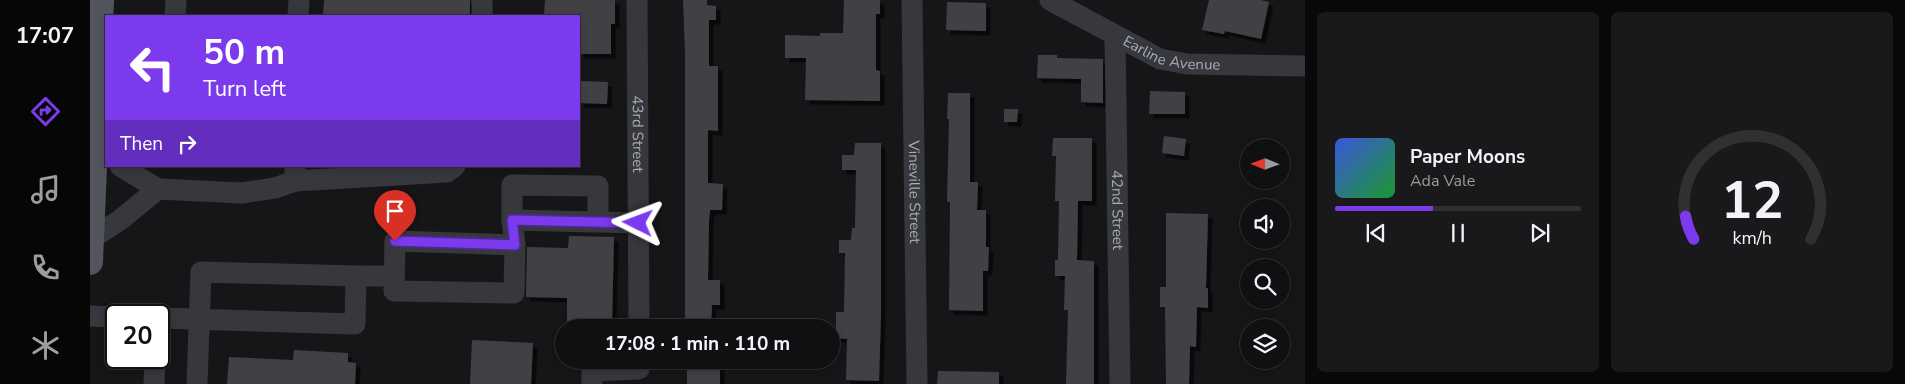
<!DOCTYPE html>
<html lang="en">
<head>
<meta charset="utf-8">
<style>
	:root { --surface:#101012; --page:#19191b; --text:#f1f3f6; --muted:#9c9d9f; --line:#303032; --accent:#7c3aed }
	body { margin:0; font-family:"Nunito Sans",sans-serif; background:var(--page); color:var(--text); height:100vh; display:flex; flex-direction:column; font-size:19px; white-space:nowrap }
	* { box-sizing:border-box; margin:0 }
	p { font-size:16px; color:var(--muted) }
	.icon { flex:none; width:28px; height:28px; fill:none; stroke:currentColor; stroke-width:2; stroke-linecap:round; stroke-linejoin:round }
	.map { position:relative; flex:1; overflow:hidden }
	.details { display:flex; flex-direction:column; gap:12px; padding:12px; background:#09090a; width:600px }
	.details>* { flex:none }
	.hud { position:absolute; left:15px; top:15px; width:475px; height:152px; border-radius:0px; box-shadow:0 2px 8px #0003,0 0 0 1px var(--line); background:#7c3aed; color:#fff; overflow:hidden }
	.needle { width:32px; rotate:271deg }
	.fabs { position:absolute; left:1150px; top:139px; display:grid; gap:10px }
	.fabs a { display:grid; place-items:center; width:50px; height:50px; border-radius:50%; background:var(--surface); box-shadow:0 2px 8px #0003,0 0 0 1px var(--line); font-size:25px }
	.speed { position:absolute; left:15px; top:304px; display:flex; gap:10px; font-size:25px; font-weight:700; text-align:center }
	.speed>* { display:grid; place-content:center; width:65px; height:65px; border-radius:50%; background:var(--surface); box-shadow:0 2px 8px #0003,0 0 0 1px var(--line); line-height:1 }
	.speed .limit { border:2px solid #111; border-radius:8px; background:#fff; color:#111 }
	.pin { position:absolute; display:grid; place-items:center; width:42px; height:42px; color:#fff; margin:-51px -21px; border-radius:50% 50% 50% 0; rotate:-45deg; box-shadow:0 0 5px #0007 }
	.pin .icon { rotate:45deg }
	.me { position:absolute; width:55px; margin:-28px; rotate:273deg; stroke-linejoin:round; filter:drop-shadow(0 0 4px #0008) }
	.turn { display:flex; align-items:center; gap:18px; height:105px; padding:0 15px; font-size:22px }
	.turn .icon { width:65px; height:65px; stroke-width:2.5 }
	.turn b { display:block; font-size:35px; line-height:42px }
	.then { display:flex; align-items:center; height:48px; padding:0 15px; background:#0003; gap:10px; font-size:19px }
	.details .tile { flex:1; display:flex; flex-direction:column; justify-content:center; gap:8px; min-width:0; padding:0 18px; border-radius:8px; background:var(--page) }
	.details .dial { align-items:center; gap:0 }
	.dial svg { height:130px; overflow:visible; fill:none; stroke:var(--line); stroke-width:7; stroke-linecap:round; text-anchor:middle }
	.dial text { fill:var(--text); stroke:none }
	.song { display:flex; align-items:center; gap:15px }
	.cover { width:60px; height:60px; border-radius:8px; background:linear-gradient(135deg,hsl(230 70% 55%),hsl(130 70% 35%)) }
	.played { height:5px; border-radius:2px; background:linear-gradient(90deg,var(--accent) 40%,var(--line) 40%) }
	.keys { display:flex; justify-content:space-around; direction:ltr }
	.details .tiles { flex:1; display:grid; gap:12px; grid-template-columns:repeat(2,1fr) }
	.trip { position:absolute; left:465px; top:319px; width:285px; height:50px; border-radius:25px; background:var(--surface); box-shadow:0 2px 8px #0003,0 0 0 1px var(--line); font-weight:700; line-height:50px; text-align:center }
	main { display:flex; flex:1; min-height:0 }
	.tab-bar { display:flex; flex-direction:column; width:90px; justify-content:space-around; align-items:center; background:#060607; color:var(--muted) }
	.tab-bar .icon { width:35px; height:35px }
	.tab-bar .on { color:var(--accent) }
	.tab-bar b { font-size:22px; color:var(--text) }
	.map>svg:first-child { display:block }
	.building { fill:#404145; filter:url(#shadow) }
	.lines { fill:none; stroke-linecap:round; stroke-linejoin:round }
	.minor { stroke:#37383d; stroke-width:21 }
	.major { stroke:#53555c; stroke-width:26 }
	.route-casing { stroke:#51269a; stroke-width:12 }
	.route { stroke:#7c3aed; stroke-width:9 }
	.labels { text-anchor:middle; stroke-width:5; stroke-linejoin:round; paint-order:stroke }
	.street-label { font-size:15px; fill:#a8adb8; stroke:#111113 }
</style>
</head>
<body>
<main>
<nav class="tab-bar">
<b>17:07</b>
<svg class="icon on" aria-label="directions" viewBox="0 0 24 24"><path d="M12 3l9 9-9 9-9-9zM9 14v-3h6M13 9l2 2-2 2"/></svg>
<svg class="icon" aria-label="music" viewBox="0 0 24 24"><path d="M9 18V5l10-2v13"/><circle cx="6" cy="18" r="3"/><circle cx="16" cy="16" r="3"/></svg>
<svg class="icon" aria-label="phone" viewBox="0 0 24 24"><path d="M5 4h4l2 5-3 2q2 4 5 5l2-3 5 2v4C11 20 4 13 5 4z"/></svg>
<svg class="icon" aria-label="climate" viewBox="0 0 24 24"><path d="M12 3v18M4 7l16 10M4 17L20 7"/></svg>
</nav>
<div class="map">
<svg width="1215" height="384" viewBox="0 0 1215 384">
	<defs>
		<filter id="shadow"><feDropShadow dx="4.5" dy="4.5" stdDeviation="0" flood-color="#0009"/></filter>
	</defs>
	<rect width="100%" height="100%" fill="#161618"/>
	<path class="building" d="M234,0H380V16H233Z
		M455,0H525V24H521V54H489V16H454Z
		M593,0H617V5L626,6V20H619V66H628V131L618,130V183L633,184L632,210H620L619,221L618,280H630V305H622L621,328H595V53Z
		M754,0H790V14H786V70L790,71V101L715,100L716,58H695V35L730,36V33H753Z
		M1119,0H1171L1179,2L1171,39L1135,31L1134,34L1112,30Z
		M857,2L896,3V31L856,30Z
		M948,55H967V58L1013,59V103L991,102V79L947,78Z
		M489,81L518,82L517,104L489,103Z
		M1060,91L1095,92V114H1059Z
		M858,93H880V182H888L887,210H896V247H899L898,271H893V311L859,310L860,202H857L859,119H857Z
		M914,109H928L927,122H914Z
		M1074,136L1096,139L1094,156L1072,153Z
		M963,138H1002V201H988L987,260L1004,261V384H976L978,310H974L975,276H965V260H968L969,201H965L966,156H962Z
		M765,143H791V313L789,381L756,380L757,339L746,338V312H754L755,253H749V240H761L762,228H765L766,170H752V155H764Z
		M1076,213L1118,214L1116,288H1118V308L1107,307L1106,347L1100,346L1099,384H1076L1075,307H1070V287H1076Z
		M479,236L524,237L522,325L477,324V298L436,297L437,247L478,248Z
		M382,340L443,343L441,384H380Z
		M204,350L258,353V362L266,363L265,384H137L139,357L203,360Z
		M597,360H630V384H597Z
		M848,371L909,372V384H847Z"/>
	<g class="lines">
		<g class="minor">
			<path id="s1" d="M547,0L549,328"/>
			<path id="s2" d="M822,0L827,384"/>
			<path id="s3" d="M960,0L1070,59L1097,64L1215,66"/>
			<path d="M85,16L86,0"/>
			<path d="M208,16L209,0"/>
			<path d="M392,16V0"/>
			<path id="s4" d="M1025,36L1030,384"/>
			<path d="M30,166L68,189L151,193L185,188L205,181V166"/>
			<path d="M205,181L357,172L365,166"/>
			<path d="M422,220L548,223"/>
			<path d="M1,239L30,220L68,189"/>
			<path d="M425,245L305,241L304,291L424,293L425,245L422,220V185L508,186V221"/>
			<path d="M266,276H304"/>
			<path d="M0,316L26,317"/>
			<path d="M69,318L265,324L266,276L111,272L107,384"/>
			<path d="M64,384L65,358"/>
			<path d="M502,384V371L549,369"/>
		</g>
		<path class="major" d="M0,262L11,0"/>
	</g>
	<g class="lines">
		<defs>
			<path id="route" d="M305,241L425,245L422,220L548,223"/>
		</defs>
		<use href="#route" class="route-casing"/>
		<use href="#route" class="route"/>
	</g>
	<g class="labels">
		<g class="street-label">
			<text dy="5" stroke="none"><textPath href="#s3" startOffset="135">Earline Avenue</textPath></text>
			<text dy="5" stroke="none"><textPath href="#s1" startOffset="134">43rd Street</textPath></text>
			<text dy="5" stroke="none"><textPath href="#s2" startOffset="192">Vineville Street</textPath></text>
			<text dy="5" stroke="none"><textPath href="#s4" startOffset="174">42nd Street</textPath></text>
		</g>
	</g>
</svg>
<div class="fabs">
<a><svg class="needle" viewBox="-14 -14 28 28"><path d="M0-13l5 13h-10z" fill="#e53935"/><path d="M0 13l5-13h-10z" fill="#9c9d9f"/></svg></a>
<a><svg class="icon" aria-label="sound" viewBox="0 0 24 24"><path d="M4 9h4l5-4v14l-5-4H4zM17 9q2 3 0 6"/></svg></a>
<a><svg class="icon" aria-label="search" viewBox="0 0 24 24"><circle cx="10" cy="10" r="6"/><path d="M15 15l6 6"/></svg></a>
<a><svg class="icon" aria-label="layers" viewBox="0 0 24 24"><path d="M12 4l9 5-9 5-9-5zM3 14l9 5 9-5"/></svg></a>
</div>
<div class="speed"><div class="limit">20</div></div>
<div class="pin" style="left:305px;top:241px;background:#d93025"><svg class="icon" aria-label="arrive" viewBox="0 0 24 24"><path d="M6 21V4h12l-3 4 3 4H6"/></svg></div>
<svg class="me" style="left:548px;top:223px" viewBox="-20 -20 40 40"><path d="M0-17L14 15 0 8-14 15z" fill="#7c3aed" stroke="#fff" stroke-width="4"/></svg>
<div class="trip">17:08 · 1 min · 110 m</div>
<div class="hud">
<div class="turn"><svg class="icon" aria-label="left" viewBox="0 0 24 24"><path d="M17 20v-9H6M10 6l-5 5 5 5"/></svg><div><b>50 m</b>Turn left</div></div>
<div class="then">Then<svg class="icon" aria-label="right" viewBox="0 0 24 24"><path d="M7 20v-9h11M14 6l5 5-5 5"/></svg></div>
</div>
</div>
<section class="details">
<div class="tiles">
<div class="tile">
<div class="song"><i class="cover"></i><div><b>Paper Moons</b><p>Ada Vale</p></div></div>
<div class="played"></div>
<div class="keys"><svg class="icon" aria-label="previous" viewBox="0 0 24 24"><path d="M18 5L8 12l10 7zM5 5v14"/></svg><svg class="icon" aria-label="pause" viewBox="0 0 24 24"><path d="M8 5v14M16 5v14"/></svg><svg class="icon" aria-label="next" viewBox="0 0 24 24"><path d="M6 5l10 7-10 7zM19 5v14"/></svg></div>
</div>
<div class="tile dial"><svg viewBox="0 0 100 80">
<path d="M14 69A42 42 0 1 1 86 69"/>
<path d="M14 69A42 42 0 0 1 9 55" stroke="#7c3aed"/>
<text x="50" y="56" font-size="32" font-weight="700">12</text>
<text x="50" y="72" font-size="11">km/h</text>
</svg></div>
</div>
</section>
</main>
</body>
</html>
